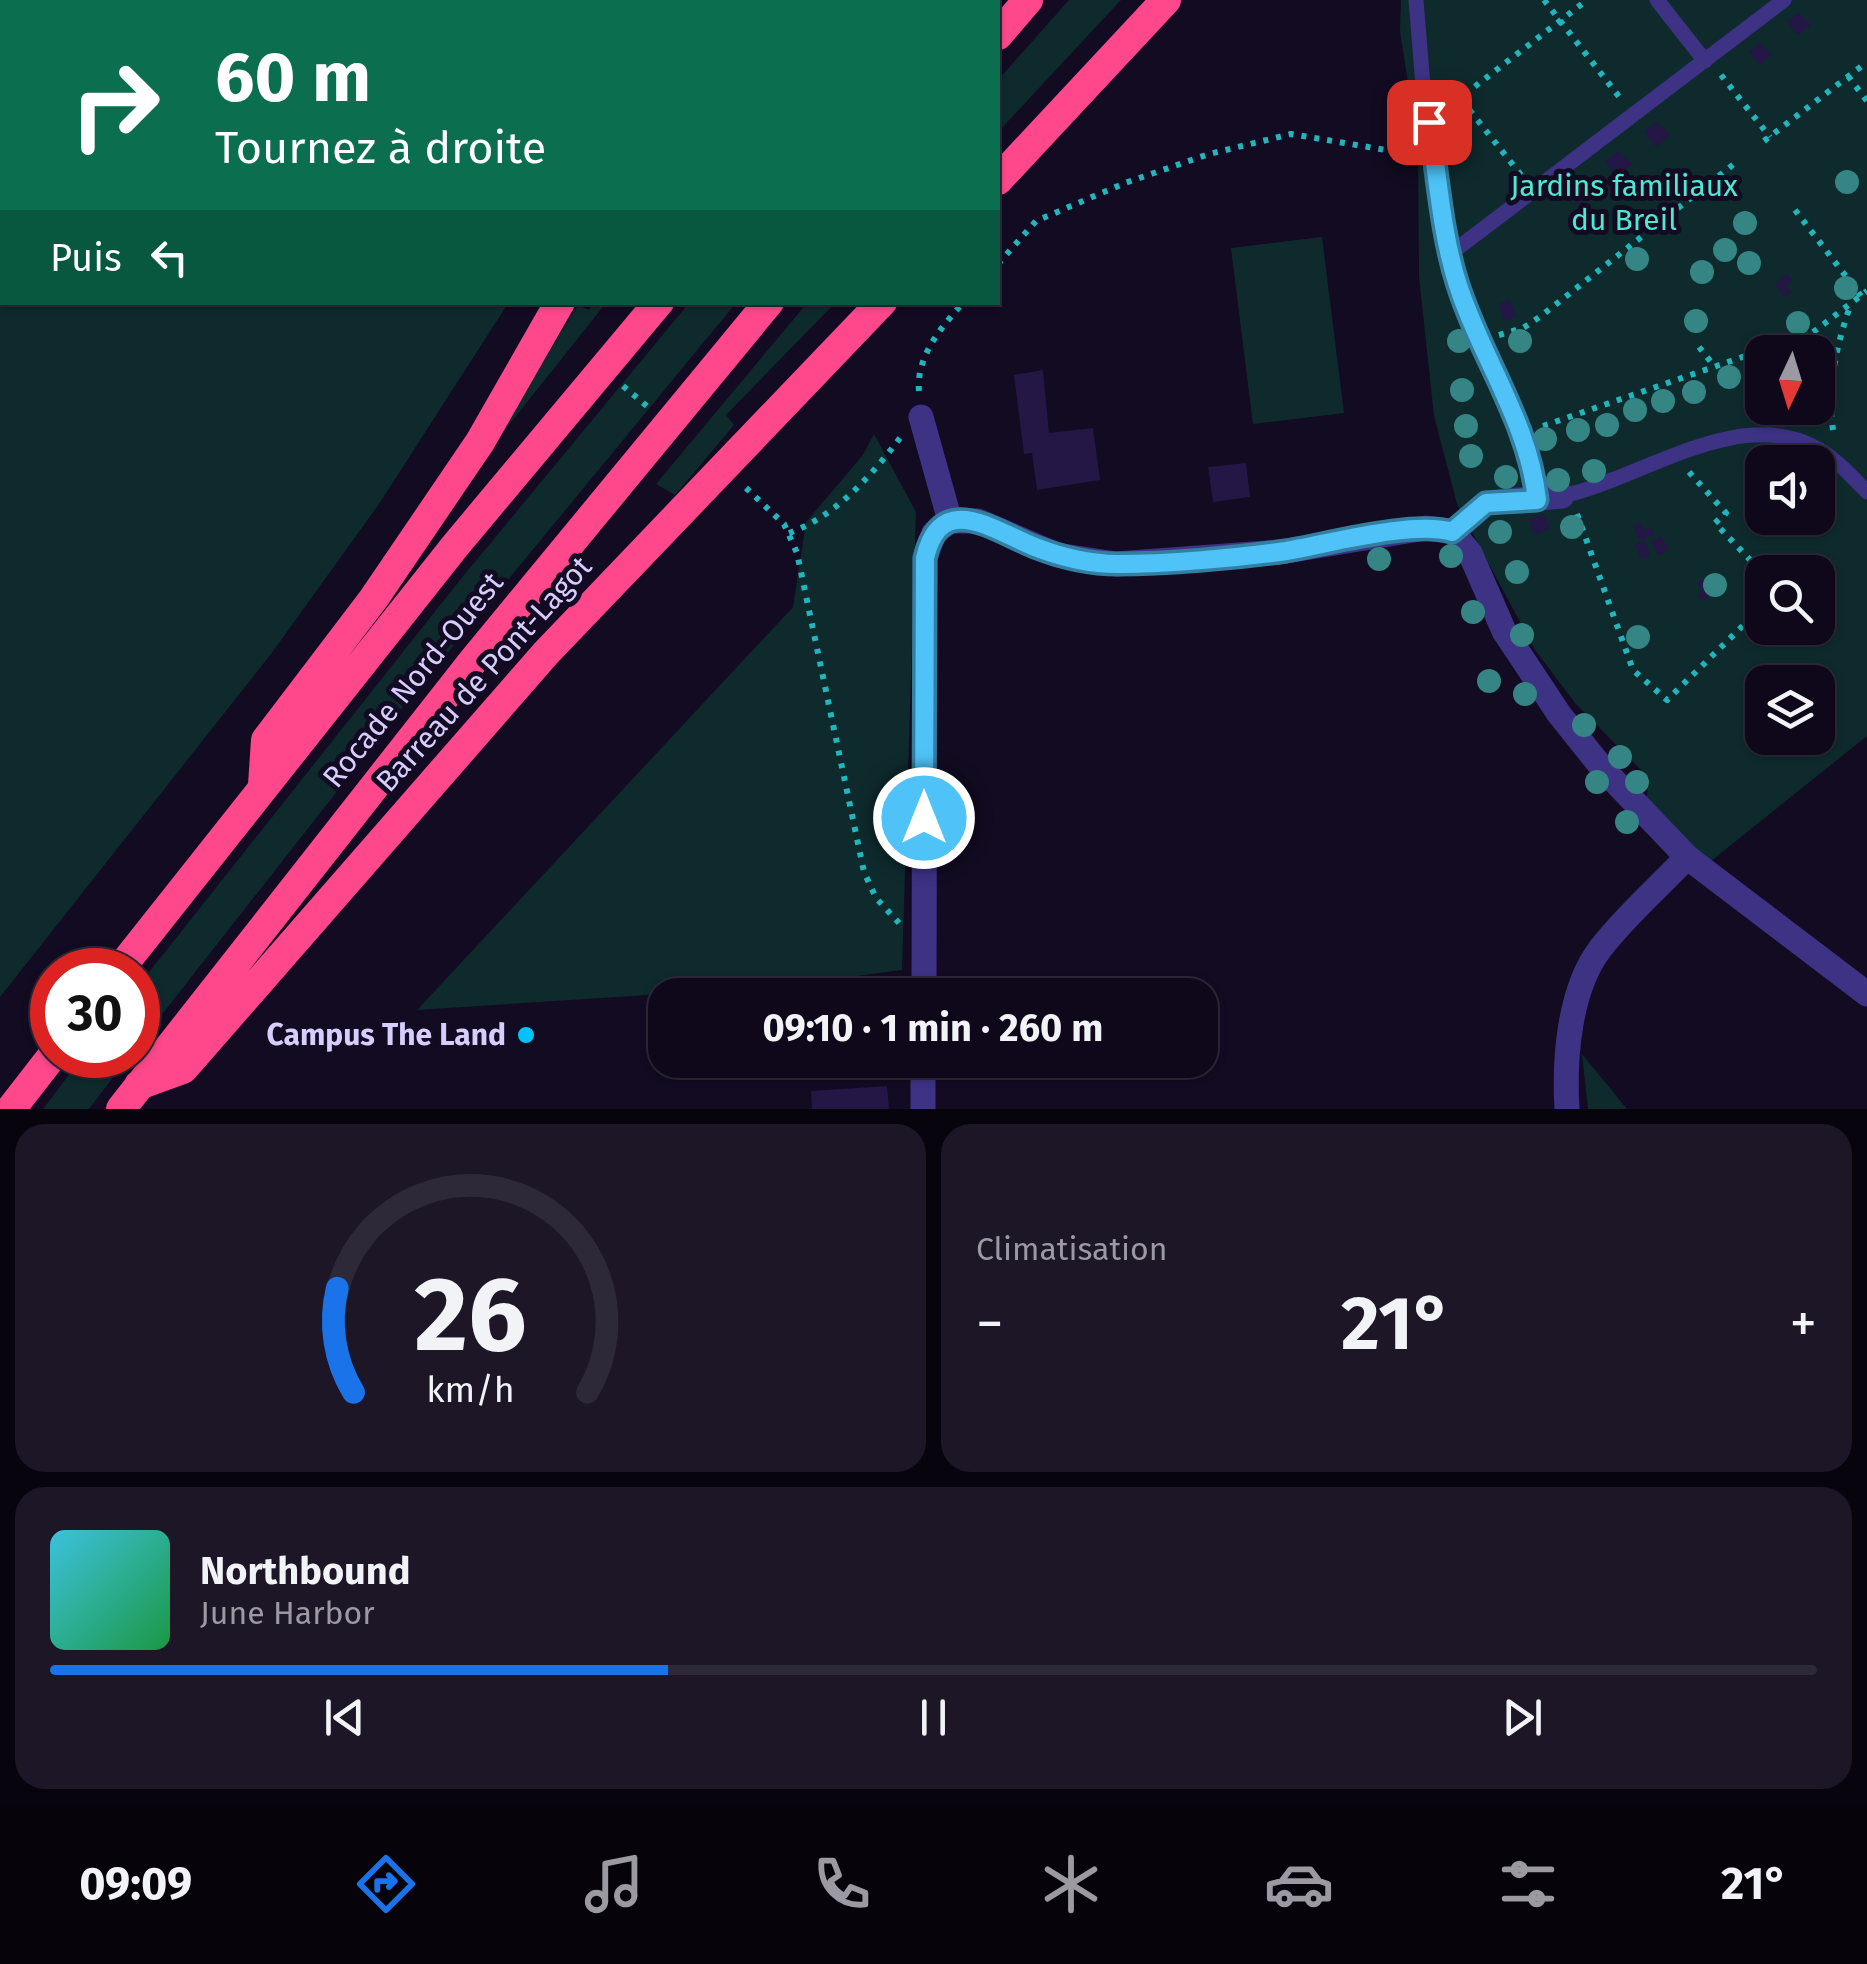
<!DOCTYPE html>
<html lang="fr">
<head>
<meta charset="utf-8">
<style>
	:root { --surface:#0e081a; --page:#1c1627; --text:#f1f3f6; --muted:#9b9aa2; --line:#2e2939; --accent:#1a73e8 }
	body { margin:0; font-family:"Fira Sans",sans-serif; background:var(--page); color:var(--text); height:100vh; display:flex; flex-direction:column; font-size:38px; white-space:nowrap }
	* { box-sizing:border-box; margin:0 }
	p { font-size:32px; color:var(--muted) }
	.icon { flex:none; width:55px; height:55px; fill:none; stroke:currentColor; stroke-width:2; stroke-linecap:round; stroke-linejoin:round }
	.map { position:relative; height:1109px; overflow:hidden }
	.sheet { display:flex; flex-direction:column; gap:15px; padding:15px; background:#08040e; flex:1 }
	.sheet>* { flex:none }
	.guide { position:absolute; left:0px; top:0px; width:1000px; height:305px; box-shadow:0 2px 8px #0004,0 0 0 2px var(--line); background:#0b6e4f; color:#fff; overflow:hidden }
	.needle { width:65px; rotate:184deg }
	.controls { position:absolute; left:1745px; top:335px; display:grid; gap:20px }
	.controls a { display:grid; place-items:center; width:90px; height:90px; border-radius:20px; background:var(--surface); box-shadow:0 2px 8px #0004,0 0 0 2px var(--line); font-size:50px }
	.speed { position:absolute; left:30px; top:948px; display:flex; gap:20px; font-size:50px; font-weight:700; text-align:center }
	.speed>* { display:grid; place-content:center; width:130px; height:130px; border-radius:50%; background:var(--surface); box-shadow:0 2px 8px #0004,0 0 0 2px var(--line); line-height:1 }
	.speed .limit { border:15px solid #d22; background:#fff; color:#111 }
	.pin { position:absolute; display:grid; place-items:center; width:85px; height:85px; color:#fff; margin:-42px; border-radius:20px; box-shadow:0 5px 15px #0006 }
	.me { position:absolute; width:110px; margin:-55px; rotate:0deg; stroke-linejoin:round; filter:drop-shadow(0 0 8px #0008) }
	.turn { display:flex; align-items:center; gap:35px; height:210px; padding:0 50px; font-size:45px }
	.turn .icon { width:130px; height:130px; stroke-width:2.5 }
	.turn b { display:block; font-size:70px; line-height:85px }
	.then { display:flex; align-items:center; height:95px; padding:0 50px; background:#0003; gap:20px; font-size:38px }
	.big { font-size:75px; font-weight:700; line-height:1.1 }
	.sheet .tile { flex:1; display:flex; flex-direction:column; justify-content:center; gap:15px; min-width:0; padding:0 35px; border-radius:30px; background:var(--page) }
	.sheet .dial { align-items:center; gap:0 }
	.dial svg { height:260px; overflow:visible; fill:none; stroke:var(--line); stroke-width:7; stroke-linecap:round; text-anchor:middle }
	.dial text { fill:var(--text); stroke:none }
	.song { display:flex; align-items:center; gap:30px }
	.cover { width:120px; height:120px; border-radius:15px; background:linear-gradient(135deg,hsl(190 70% 55%),hsl(140 70% 35%)) }
	.played { height:10px; border-radius:5px; background:linear-gradient(90deg,var(--accent) 35%,var(--line) 35%) }
	.keys { display:flex; justify-content:space-around; direction:ltr }
	.heat { display:flex; justify-content:space-between; align-items:center; font-size:55px; direction:ltr }
	.sheet .tiles { flex:1; display:grid; gap:15px; grid-template-columns:1fr 1fr }
	.tile:last-child { grid-column:span 2 }
	.trip { position:absolute; left:648px; top:978px; width:570px; height:100px; border-radius:30px; background:var(--surface); box-shadow:0 2px 8px #0004,0 0 0 2px var(--line); font-weight:700; line-height:100px; text-align:center }
	.dock { display:flex; height:160px; justify-content:space-around; align-items:center; background:#06030a; color:var(--muted) }
	.dock .icon { width:70px; height:70px }
	.dock .active { color:var(--accent) }
	.dock b { font-size:45px; color:var(--text) }
	.map>svg:first-child { display:block }
	.green { fill:#0e2a2d; fill-rule:evenodd }
	.building { fill:#241645 }
	.lines { fill:none; stroke-linecap:round; stroke-linejoin:round }
	.path { stroke:#23b5bc; stroke-width:6; stroke-dasharray:5 8; stroke-linecap:butt }
	.lane { stroke:#3e3285; stroke-width:15 }
	.street { stroke:#3e3285; stroke-width:25 }
	.highway { stroke:#ff488c; stroke-width:30 }
	.tree { fill:#348583 }
	.route-casing { stroke:#337fa1; stroke-width:25 }
	.route { stroke:#4fc3f7; stroke-width:18 }
	.poi-dot { fill:#00c4f8; stroke:#120b22; stroke-width:4 }
	.labels { text-anchor:middle; stroke-width:10; stroke-linejoin:round; paint-order:stroke }
	.park-label { font-size:30px; fill:#4fe9d3; stroke:#120b22 }
	.street-label { font-size:30px; fill:#d8cdff; stroke:#120b22 }
	.poi-label { font-size:30px; font-weight:bold; fill:#d8cdff; stroke:#120b22; text-anchor:end }
</style>
</head>
<body>
<div class="map">
<svg width="1867" height="1109" viewBox="0 0 1867 1109">
	<rect width="100%" height="100%" fill="#120b22"/>
	<path class="green" d="M1069,0H1121L998,132V80Z
		M1401,0H1867V736L1706,865L1646,804L1649,778L1575,703L1535,650L1457,504L1434,416L1419,277L1418,148L1400,31ZM1762,352H1818V408H1762ZM1762,462H1818V518H1762ZM1762,572H1818V628H1762ZM1762,682H1818V738H1762Z
		M0,194L2,302L507,305L379,504L271,654L0,997Z
		M1322,237L1344,413L1253,424L1231,248Z
		M808,302L835,303L726,415L734,425L675,495L656,484Z
		M593,303H606L492,446L578,305L589,310Z
		M689,303H736L404,706L138,1045V986L460,580Z
		M874,434L916,512L902,970L771,987L417,1010L793,607L806,522L863,455Z
		M1582,1054L1627,1109H1588Z
		M84,1055H130L89,1109H43Z"/>
	<path class="building" d="M1798,13L1811,25L1797,35L1787,21Z
		M1760,43L1772,55L1759,65L1749,51Z
		M1656,122L1670,135L1656,147L1644,132Z
		M1618,151L1632,164L1617,176L1605,161Z
		M1579,180L1594,192L1579,205L1567,190Z
		M1787,274L1793,281L1786,286L1791,292L1785,297L1775,284Z
		M1510,300L1516,317L1504,321L1499,304Z
		M1043,370L1049,433L1093,428L1100,480L1037,490L1032,453L1024,454L1014,375Z
		M1246,463L1250,497L1213,502L1208,467Z
		M1753,464L1762,473L1752,481L1744,473Z
		M1544,514L1550,529L1534,535L1529,519Z
		M1641,523L1644,530L1651,528L1654,535L1639,540L1633,525Z
		M1661,536L1669,550L1658,556L1651,542Z
		M1645,540L1650,555L1641,559L1635,544Z
		M1703,578L1715,590L1703,601L1697,596L1703,590L1697,584Z
		M887,1086L889,1109H812L811,1091Z"/>
	<g class="lines">
		<path class="path" d="M286,0L289,2
			M1544,0L1620,98
			M186,2L188,0
			M609,2L610,0
			M1721,75L1770,137
			M1848,76L1867,101
			M1764,141L1867,62
			M1521,175L1460,98L1587,0
			M1795,210L1861,296
			M998,264L1036,221L1125,183L1209,154L1291,134L1410,154
			M1499,335L1523,328L1541,316L1739,160
			M1699,347L1715,367
			M623,386L648,407
			M919,391C916,356 942,326 964,302
			M1543,426L1812,333L1867,291
			M1833,430C1827,386 1836,348 1850,306
			M1689,472L1726,513L1715,523L1755,565
			M746,488L784,524L797,553L864,872L876,898L899,923
			M1818,508L1836,491
			M1577,514L1633,670L1667,700L1762,607
			M1793,532L1808,518
			M789,533C836,516 871,476 900,438"/>
		<path class="lane" d="M1416,0L1423,86L1450,254L1479,341L1522,433L1537,500
			M1657,0L1705,61
			M0,173H2
			M1450,254L1784,0
			M1562,496C1639,480 1736,406 1814,447C1835,457 1851,476 1867,492"/>
		<path class="street" d="M921,417L950,521L934,533L925,558L924,995
			M950,521H978L1057,555L1116,564L1280,552L1426,528L1453,532L1470,553L1504,631L1559,714L1603,769L1687,857L1867,994
			M1453,532L1486,503L1562,496
			M923,1109V1060
			M1567,1109C1564,1059 1569,990 1600,949C1625,916 1659,887 1687,857"/>
		<path class="highway" d="M720,2L721,0
			M918,2L920,0
			M998,35L1028,0
			M998,180L1166,0
			M263,785L266,740L374,598L480,442L560,302
			M119,970L455,546L659,302
			M139,1085L183,1069L546,653L882,302
			M11,1109L53,1055
			M121,1109L473,661L769,302"/>
	</g>
	<g class="tree">
		<circle cx="1847" cy="182" r="12"/>
		<circle cx="1745" cy="223" r="12"/>
		<circle cx="1725" cy="250" r="12"/>
		<circle cx="1637" cy="259" r="12"/>
		<circle cx="1749" cy="263" r="12"/>
		<circle cx="1702" cy="272" r="12"/>
		<circle cx="1846" cy="288" r="12"/>
		<circle cx="1696" cy="321" r="12"/>
		<circle cx="1798" cy="323" r="12"/>
		<circle cx="1459" cy="341" r="12"/>
		<circle cx="1520" cy="341" r="12"/>
		<circle cx="1729" cy="377" r="12"/>
		<circle cx="1462" cy="390" r="12"/>
		<circle cx="1694" cy="392" r="12"/>
		<circle cx="1663" cy="401" r="12"/>
		<circle cx="1635" cy="410" r="12"/>
		<circle cx="1607" cy="425" r="12"/>
		<circle cx="1466" cy="426" r="12"/>
		<circle cx="1578" cy="430" r="12"/>
		<circle cx="1545" cy="439" r="12"/>
		<circle cx="1471" cy="456" r="12"/>
		<circle cx="1594" cy="471" r="12"/>
		<circle cx="1506" cy="477" r="12"/>
		<circle cx="1558" cy="480" r="12"/>
		<circle cx="1572" cy="527" r="12"/>
		<circle cx="1500" cy="532" r="12"/>
		<circle cx="1451" cy="556" r="12"/>
		<circle cx="1379" cy="559" r="12"/>
		<circle cx="1517" cy="572" r="12"/>
		<circle cx="1715" cy="585" r="12"/>
		<circle cx="1473" cy="612" r="12"/>
		<circle cx="1522" cy="635" r="12"/>
		<circle cx="1638" cy="637" r="12"/>
		<circle cx="1489" cy="681" r="12"/>
		<circle cx="1525" cy="694" r="12"/>
		<circle cx="1584" cy="725" r="12"/>
		<circle cx="1620" cy="757" r="12"/>
		<circle cx="1597" cy="782" r="12"/>
		<circle cx="1637" cy="782" r="12"/>
		<circle cx="1627" cy="822" r="12"/>
	</g>
	<g class="lines">
		<defs>
			<path id="route" d="M924,818L925,558C941,489 994,531 1035,547C1061,557 1089,564 1117,564C1168,564 1236,558 1286,551C1328,544 1415,520 1452,532L1486,503L1537,500C1529,422 1480,356 1457,282C1441,231 1438,175 1429,122"/>
		</defs>
		<use href="#route" class="route-casing"/>
		<use href="#route" class="route"/>
	</g>
	<circle class="poi-dot" cx="526" cy="1035" r="10"/>
	<g class="labels">
		<g class="park-label">
			<text x="1624" y="196">Jardins familiaux<tspan x="1624" dy="34">du Breil</tspan></text>
		</g>
		<g class="street-label">
			<text transform="translate(484 674) rotate(-48)" y="10">Barreau de Pont-Lagot</text>
			<text transform="translate(413 680) rotate(-51)" y="10">Rocade Nord-Ouest</text>
		</g>
		<g class="poi-label">
			<text x="506" y="1045">Campus The Land</text>
		</g>
	</g>
</svg>
<div class="controls">
<a><svg class="needle" viewBox="-14 -14 28 28"><path d="M0-13l5 13h-10z" fill="#e53935"/><path d="M0 13l5-13h-10z" fill="#9b9aa2"/></svg></a>
<a><svg class="icon" aria-label="sound" viewBox="0 0 24 24"><path d="M4 9h4l5-4v14l-5-4H4zM17 9q2 3 0 6"/></svg></a>
<a><svg class="icon" aria-label="search" viewBox="0 0 24 24"><circle cx="10" cy="10" r="6"/><path d="M15 15l6 6"/></svg></a>
<a><svg class="icon" aria-label="layers" viewBox="0 0 24 24"><path d="M12 4l9 5-9 5-9-5zM3 14l9 5 9-5"/></svg></a>
</div>
<div class="speed"><div class="limit">30</div></div>
<div class="pin" style="left:1429px;top:122px;background:#d93025"><svg class="icon" aria-label="arrive" viewBox="0 0 24 24"><path d="M6 21V4h12l-3 4 3 4H6"/></svg></div>
<svg class="me" style="left:924px;top:818px" viewBox="-20 -20 40 40"><circle r="17" fill="#4fc3f7" stroke="#fff" stroke-width="3"/><path d="M0-11L8 9 0 5-8 9z" fill="#fff"/></svg>
<div class="trip">09:10 · 1 min · 260 m</div>
<div class="guide">
<div class="turn"><svg class="icon" aria-label="right" viewBox="0 0 24 24"><path d="M7 20v-9h11M14 6l5 5-5 5"/></svg><div><b>60 m</b>Tournez à droite</div></div>
<div class="then">Puis<svg class="icon" aria-label="left" viewBox="0 0 24 24"><path d="M17 20v-9H6M10 6l-5 5 5 5"/></svg></div>
</div>
</div>
<section class="sheet">
<div class="tiles">
<div class="tile dial"><svg viewBox="0 0 100 80">
<path d="M14 69A42 42 0 1 1 86 69"/>
<path d="M14 69A42 42 0 0 1 9 37" stroke="#1a73e8"/>
<text x="50" y="56" font-size="32" font-weight="700">26</text>
<text x="50" y="72" font-size="11">km/h</text>
</svg></div>
<div class="tile"><p>Climatisation</p>
<div class="heat"><a>−</a><b class="big">21°</b><a>+</a></div>
</div>
<div class="tile">
<div class="song"><i class="cover"></i><div><b>Northbound</b><p>June Harbor</p></div></div>
<div class="played"></div>
<div class="keys"><svg class="icon" aria-label="previous" viewBox="0 0 24 24"><path d="M18 5L8 12l10 7zM5 5v14"/></svg><svg class="icon" aria-label="pause" viewBox="0 0 24 24"><path d="M8 5v14M16 5v14"/></svg><svg class="icon" aria-label="next" viewBox="0 0 24 24"><path d="M6 5l10 7-10 7zM19 5v14"/></svg></div>
</div>
</div>
</section>
<nav class="dock">
<b>09:09</b>
<svg class="icon active" aria-label="directions" viewBox="0 0 24 24"><path d="M12 3l9 9-9 9-9-9zM9 14v-3h6M13 9l2 2-2 2"/></svg>
<svg class="icon" aria-label="music" viewBox="0 0 24 24"><path d="M9 18V5l10-2v13"/><circle cx="6" cy="18" r="3"/><circle cx="16" cy="16" r="3"/></svg>
<svg class="icon" aria-label="phone" viewBox="0 0 24 24"><path d="M5 4h4l2 5-3 2q2 4 5 5l2-3 5 2v4C11 20 4 13 5 4z"/></svg>
<svg class="icon" aria-label="climate" viewBox="0 0 24 24"><path d="M12 3v18M4 7l16 10M4 17L20 7"/></svg>
<svg class="icon" aria-label="car" viewBox="0 0 24 24"><path d="M5 17H2v-5l4-1 3-4h7l3 4 3 1v5h-3M9 17h6M6 11h13"/><circle cx="7" cy="17" r="2"/><circle cx="17" cy="17" r="2"/></svg>
<svg class="icon" aria-label="filters" viewBox="0 0 24 24"><path d="M4 7h16M4 17h16"/><circle cx="9" cy="7" r="2"/><circle cx="15" cy="17" r="2"/></svg>
<b>21°</b>
</nav>
</body>
</html>
